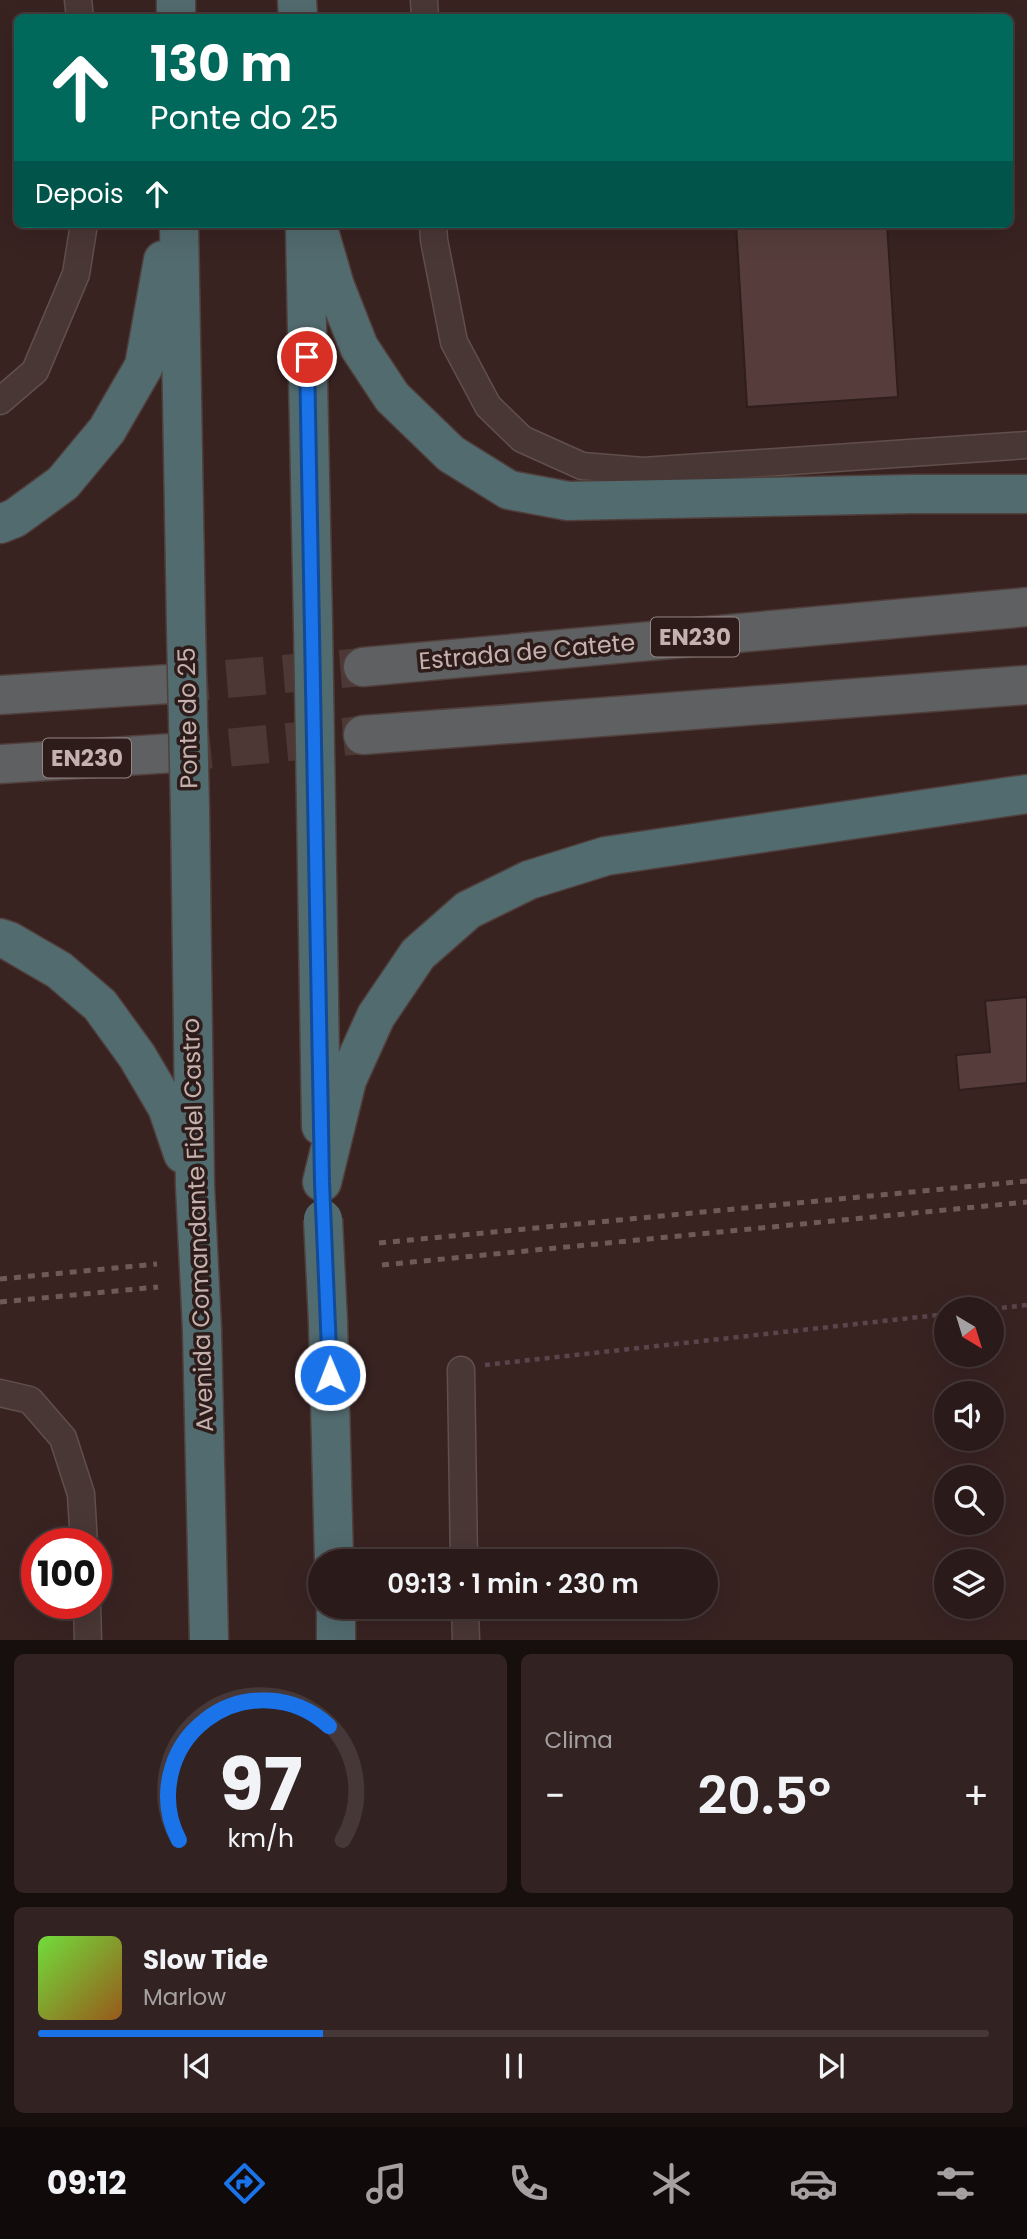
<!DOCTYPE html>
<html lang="pt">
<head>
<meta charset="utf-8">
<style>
	:root { --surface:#2a1a19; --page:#322322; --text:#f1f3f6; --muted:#a5a1a2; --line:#463838; --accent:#1a73e8 }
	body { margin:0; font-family:Poppins,sans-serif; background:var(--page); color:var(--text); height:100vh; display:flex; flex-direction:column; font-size:26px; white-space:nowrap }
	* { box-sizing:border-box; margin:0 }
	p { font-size:23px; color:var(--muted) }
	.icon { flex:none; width:38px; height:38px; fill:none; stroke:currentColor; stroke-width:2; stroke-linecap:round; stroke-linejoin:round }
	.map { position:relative; height:1640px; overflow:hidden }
	.details { display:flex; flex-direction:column; gap:14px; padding:14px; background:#170e0e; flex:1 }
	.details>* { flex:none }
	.guide { position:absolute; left:14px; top:14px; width:999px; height:214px; border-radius:10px; box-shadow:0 7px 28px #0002,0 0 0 2px var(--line); background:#00695c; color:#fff; overflow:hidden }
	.needle { width:46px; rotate:142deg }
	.fabs { position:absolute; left:934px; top:1297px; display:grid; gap:14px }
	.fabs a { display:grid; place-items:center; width:70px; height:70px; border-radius:50%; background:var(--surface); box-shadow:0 7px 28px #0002,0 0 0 2px var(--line); font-size:35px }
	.speed { position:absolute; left:21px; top:1528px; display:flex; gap:14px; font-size:35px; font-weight:700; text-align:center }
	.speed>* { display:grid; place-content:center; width:91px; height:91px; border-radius:50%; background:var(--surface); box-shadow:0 7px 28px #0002,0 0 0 2px var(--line); line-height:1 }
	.speed .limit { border:10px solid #d22; background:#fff; color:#111 }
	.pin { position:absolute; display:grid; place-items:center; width:60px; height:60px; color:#fff; margin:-30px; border:4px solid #fff; border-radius:50%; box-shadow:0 2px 7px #0007 }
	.me { position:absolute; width:77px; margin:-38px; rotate:359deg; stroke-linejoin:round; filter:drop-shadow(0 0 5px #0008) }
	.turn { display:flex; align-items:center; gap:24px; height:147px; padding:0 21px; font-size:32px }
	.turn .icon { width:91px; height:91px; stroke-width:2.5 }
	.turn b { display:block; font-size:49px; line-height:60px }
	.then { display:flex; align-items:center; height:66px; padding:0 21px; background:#0003; gap:14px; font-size:26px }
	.big { font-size:52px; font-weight:600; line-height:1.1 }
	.details .card { flex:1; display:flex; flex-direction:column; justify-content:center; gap:10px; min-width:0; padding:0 24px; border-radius:10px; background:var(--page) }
	.details .dial { align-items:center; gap:0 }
	.dial svg { height:182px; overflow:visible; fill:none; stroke:var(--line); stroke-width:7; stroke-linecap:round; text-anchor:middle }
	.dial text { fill:var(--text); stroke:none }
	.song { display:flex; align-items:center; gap:21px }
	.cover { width:84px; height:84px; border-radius:10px; background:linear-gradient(135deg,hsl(100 70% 55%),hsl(30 70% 35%)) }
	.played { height:7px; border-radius:4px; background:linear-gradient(90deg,var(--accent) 30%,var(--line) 30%) }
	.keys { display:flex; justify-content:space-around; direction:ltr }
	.heat { display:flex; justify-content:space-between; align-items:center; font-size:38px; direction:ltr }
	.details .tiles { flex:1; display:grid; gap:14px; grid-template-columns:1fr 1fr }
	.card:last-child { grid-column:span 2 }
	.trip { position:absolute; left:308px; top:1549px; width:410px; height:70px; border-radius:35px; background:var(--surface); box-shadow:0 7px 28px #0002,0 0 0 2px var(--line); font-weight:600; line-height:70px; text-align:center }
	.tab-bar { display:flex; height:112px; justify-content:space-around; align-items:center; background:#110a0a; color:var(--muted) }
	.tab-bar .icon { width:49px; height:49px }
	.tab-bar .on { color:var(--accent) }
	.tab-bar b { font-size:32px; color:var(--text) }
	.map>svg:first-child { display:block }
	.building { fill:#563d3b; stroke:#2f1e1c; stroke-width:2 }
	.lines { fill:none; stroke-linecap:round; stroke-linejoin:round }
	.trunk-tunnel { stroke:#4d3836; stroke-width:38; stroke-dasharray:38 19; stroke-linecap:butt }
	.minor-casing { stroke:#614f4c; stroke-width:29 }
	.trunk-casing { stroke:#503f3c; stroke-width:41 }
	.motorway-casing { stroke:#503f3c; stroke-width:41 }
	.path { stroke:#5b454d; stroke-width:4.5; stroke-dasharray:5 5; stroke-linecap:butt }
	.minor { stroke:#493735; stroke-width:26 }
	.trunk { stroke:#5e6061; stroke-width:38 }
	.motorway { stroke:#526b6f; stroke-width:38 }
	.rail { stroke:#705957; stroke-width:5; stroke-dasharray:7 7; stroke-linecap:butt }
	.motorway-bridge-casing { stroke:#503f3c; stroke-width:41; stroke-linecap:butt }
	.motorway-bridge { stroke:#526b6f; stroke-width:38 }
	.route-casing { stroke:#114b97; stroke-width:18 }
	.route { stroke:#1a73e8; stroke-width:12 }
	.labels { text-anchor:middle; stroke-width:7; stroke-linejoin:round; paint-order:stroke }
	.shield { fill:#2d1c1a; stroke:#978582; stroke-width:2 }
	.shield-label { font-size:23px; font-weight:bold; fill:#c5b2af }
	.street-label { font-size:24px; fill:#c5b2af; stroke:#2d1c1a }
</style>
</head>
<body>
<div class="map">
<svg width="1027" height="1641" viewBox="0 0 1027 1641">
	<rect width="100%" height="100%" fill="#382321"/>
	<path class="building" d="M736,224H887L898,397L747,407Z
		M1027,997V1083L959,1090L956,1055L990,1052L985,1001Z"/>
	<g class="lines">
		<path class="trunk-tunnel" d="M170,684L363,667
			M173,753L363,735"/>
		<defs>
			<path id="minor" d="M78,0L80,18
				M424,0L425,18
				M433,224L434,240L454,342L488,406L522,439L582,466L643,471L1027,445
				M0,401L35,371L76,274L84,224
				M461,1370L464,1561
				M0,1393L30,1400L63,1438L81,1494L84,1544
				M87,1603L88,1641
				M465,1606L466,1641"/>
			<path id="trunk" d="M363,667L1027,607
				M0,695L170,684
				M363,735L1027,685
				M0,764L173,753"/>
			<path id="motorway" d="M176,0V18
				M297,0L298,18
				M179,224L186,627
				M317,224L335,286L359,347L392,397L451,454L509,490L568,501L913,494H1027
				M305,230L313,624
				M0,524L15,518L63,483L107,430L144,366L163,260
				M316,805L321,1126
				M190,809L195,1186L197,1227
				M0,938L9,941L59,970L100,1005L137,1056L167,1107L183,1154
				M322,1182L347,1080L376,1016L418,954L468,910L529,880L606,856L1027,794
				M328,1322L334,1561
				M202,1330L209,1641
				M336,1606V1641"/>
		</defs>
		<use href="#minor" class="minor-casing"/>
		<use href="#trunk" class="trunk-casing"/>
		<use href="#motorway" class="motorway-casing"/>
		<path class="path" d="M992,1309L1027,1305
			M485,1365L947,1314"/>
		<use href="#minor" class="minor"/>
		<use href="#trunk" class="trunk"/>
		<use href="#motorway" class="motorway"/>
		<path class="rail" d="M379,1243L1027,1181
			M382,1265L1027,1202
			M0,1279L157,1264
			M0,1302L158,1287"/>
		<defs>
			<path id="motorway-bridge" d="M313,624L316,805
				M186,627L190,809
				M323,1219L328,1322
				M197,1227L202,1330"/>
		</defs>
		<use href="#motorway-bridge" class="motorway-bridge-casing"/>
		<use href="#motorway-bridge" class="motorway-bridge"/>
	</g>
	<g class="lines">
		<defs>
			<path id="route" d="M307,357L322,1182L330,1375"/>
		</defs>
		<use href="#route" class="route-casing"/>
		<use href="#route" class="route"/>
	</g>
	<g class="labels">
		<g class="shield">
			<rect x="651" y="617.5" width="88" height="39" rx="5"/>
			<rect x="43" y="738.5" width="88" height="39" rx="5"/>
		</g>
		<g class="shield-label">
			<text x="695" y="645">EN230</text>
			<text x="87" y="766">EN230</text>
		</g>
		<g class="street-label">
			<text transform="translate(527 652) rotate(-5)" y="8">Estrada de Catete</text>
			<text transform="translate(188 718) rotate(-91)" y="8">Ponte do 25</text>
			<text transform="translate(198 1225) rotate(-92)" y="8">Avenida Comandante Fidel Castro</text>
		</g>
	</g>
</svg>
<div class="fabs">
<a><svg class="needle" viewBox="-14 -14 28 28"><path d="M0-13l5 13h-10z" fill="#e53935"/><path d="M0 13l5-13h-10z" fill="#a5a1a2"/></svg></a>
<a><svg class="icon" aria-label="sound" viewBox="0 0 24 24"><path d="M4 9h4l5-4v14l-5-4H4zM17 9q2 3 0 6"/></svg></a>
<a><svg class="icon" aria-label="search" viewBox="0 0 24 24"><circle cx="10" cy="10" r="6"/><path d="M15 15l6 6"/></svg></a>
<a><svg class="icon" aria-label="layers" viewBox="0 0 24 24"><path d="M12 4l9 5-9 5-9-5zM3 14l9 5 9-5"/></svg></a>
</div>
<div class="speed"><div class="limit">100</div></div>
<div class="pin" style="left:307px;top:357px;background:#d93025"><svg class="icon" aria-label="arrive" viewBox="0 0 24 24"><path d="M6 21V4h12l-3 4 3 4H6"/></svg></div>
<svg class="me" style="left:330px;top:1375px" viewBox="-20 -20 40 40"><circle r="17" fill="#1a73e8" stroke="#fff" stroke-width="3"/><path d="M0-11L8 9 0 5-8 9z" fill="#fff"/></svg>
<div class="trip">09:13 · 1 min · 230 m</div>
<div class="guide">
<div class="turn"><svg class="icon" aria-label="ahead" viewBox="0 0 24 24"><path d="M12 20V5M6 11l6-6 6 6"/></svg><div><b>130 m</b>Ponte do 25</div></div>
<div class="then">Depois<svg class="icon" aria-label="ahead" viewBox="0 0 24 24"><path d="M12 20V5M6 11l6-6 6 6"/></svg></div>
</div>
</div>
<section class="details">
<div class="tiles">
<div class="card dial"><svg viewBox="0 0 100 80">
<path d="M14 69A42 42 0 1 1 86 69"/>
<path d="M14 69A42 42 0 0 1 80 19" stroke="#1a73e8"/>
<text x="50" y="56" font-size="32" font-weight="700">97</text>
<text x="50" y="72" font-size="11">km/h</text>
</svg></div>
<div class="card"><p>Clima</p>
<div class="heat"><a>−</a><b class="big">20.5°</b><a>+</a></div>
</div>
<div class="card">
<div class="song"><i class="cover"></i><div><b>Slow Tide</b><p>Marlow</p></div></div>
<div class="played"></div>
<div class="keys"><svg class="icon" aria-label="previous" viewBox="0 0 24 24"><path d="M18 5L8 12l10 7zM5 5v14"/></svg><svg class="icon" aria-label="pause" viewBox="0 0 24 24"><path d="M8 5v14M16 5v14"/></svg><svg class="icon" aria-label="next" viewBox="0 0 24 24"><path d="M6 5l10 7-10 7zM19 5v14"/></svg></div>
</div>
</div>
</section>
<nav class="tab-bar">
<b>09:12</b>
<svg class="icon on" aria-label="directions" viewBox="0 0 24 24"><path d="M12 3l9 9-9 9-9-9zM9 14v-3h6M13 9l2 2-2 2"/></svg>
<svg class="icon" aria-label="music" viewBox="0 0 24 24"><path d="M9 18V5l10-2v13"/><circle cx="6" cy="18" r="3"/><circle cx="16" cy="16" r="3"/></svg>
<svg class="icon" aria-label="phone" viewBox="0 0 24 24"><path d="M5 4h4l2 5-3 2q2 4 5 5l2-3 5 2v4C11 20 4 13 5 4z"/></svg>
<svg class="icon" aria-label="climate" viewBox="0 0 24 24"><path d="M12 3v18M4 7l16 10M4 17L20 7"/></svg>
<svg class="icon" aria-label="car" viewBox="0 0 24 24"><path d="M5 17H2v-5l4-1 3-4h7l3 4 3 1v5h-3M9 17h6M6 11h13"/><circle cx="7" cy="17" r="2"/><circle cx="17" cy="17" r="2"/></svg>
<svg class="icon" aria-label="filters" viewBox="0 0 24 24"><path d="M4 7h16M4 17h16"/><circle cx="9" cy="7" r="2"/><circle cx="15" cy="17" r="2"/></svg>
</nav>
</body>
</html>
